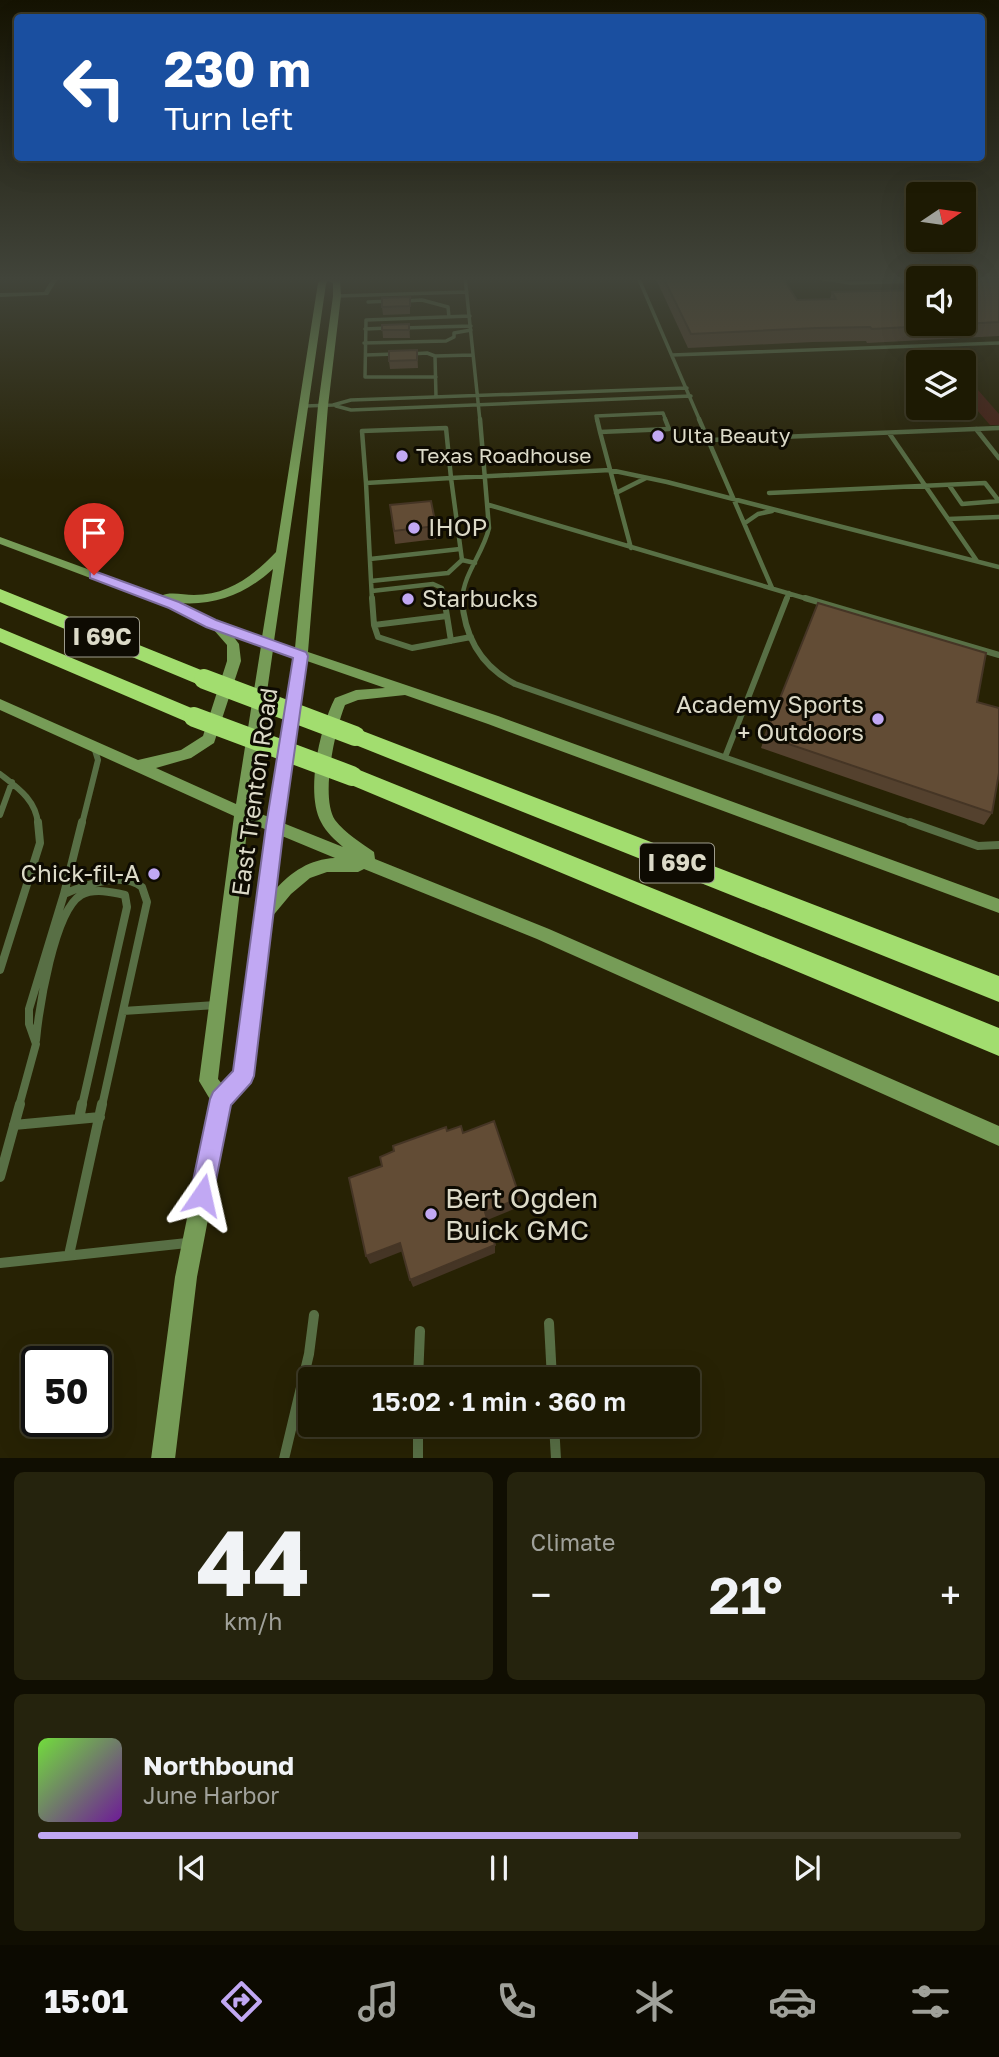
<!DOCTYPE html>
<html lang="en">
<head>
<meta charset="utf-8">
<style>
	:root { --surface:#1d1a03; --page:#25230d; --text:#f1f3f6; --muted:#a0a19a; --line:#3b3825; --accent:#c1a8f3 }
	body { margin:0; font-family:"Golos Text",sans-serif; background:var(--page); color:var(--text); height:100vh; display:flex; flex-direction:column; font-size:26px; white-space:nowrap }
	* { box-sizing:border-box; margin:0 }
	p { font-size:23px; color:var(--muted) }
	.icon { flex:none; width:38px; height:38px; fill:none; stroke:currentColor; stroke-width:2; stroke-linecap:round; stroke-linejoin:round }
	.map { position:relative; height:1458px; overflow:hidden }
	.side { display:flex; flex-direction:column; gap:14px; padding:14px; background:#100e02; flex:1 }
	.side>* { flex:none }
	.banner { position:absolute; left:14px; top:14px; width:971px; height:147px; border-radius:7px; box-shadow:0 7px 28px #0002,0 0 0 2px var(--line); background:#1a4fa0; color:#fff; overflow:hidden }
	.needle { width:46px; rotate:77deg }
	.controls { position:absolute; left:906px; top:182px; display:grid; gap:14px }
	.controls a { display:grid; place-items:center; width:70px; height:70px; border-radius:7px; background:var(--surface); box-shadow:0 7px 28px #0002,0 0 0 2px var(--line); font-size:35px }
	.speed { position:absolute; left:21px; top:1346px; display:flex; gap:14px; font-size:35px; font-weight:700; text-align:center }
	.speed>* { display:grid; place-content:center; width:91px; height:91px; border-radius:50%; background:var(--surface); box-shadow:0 7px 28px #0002,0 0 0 2px var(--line); line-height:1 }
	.speed .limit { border:4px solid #111; border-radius:10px; background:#fff; color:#111 }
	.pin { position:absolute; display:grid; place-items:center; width:60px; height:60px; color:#fff; margin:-72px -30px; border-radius:50% 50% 50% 0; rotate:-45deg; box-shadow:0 0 7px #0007 }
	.pin .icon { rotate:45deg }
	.me { position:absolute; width:77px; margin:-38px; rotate:11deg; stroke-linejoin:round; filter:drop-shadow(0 0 5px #0008) }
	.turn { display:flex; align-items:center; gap:24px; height:147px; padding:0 35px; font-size:32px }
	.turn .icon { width:91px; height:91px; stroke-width:2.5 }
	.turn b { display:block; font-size:49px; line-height:60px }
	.big { font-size:52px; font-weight:600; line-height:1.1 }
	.side .card { flex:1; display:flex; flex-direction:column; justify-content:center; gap:10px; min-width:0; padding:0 24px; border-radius:10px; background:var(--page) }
	.side .dial { align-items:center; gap:0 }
	.dial b { font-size:91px; line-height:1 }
	.song { display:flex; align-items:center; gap:21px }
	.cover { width:84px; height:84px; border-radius:10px; background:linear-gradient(135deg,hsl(100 70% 55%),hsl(280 70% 35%)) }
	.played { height:7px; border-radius:4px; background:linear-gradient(90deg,var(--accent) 65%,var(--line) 65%) }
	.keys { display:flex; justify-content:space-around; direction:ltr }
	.heat { display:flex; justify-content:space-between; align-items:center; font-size:38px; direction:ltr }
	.side .tiles { flex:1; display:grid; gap:14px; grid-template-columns:1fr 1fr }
	.card:last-child { grid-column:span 2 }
	.trip { position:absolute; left:298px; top:1367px; width:402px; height:70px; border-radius:7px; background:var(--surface); box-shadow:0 7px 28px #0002,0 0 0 2px var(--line); font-weight:600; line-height:70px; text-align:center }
	.tabs { display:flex; height:112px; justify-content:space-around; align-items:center; background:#0c0a01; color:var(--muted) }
	.tabs .icon { width:49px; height:49px }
	.tabs .current { color:var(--accent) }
	.tabs b { font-size:32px; color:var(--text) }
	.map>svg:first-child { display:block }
	.green { fill:#492015 }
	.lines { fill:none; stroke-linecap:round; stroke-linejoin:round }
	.lane-far4 { stroke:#586f45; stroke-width:3.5 }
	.lane-far3 { stroke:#586f45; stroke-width:4.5 }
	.lane-far2 { stroke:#586f45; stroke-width:6 }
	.lane-far1 { stroke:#586f45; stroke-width:8 }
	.lane { stroke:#586f45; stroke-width:10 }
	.street { fill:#586f45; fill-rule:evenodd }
	.secondary { fill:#769c57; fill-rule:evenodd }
	.highway { fill:#a2dd6f; fill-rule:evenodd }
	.highway-bridge { stroke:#a2dd6f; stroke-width:20 }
	.wall { fill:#54412e }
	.shaded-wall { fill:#453525 }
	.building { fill:#624c35; stroke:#453525; stroke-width:2 }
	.route { fill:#c1a8f3; stroke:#7d6d9e; stroke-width:2 }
	.poi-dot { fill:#c1a8f3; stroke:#0e0b02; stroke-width:2.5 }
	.labels { text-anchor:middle; stroke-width:6; stroke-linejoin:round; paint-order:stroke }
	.far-poi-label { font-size:21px; fill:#dcdac8; stroke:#0e0b02; text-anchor:start }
	.shield { fill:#0e0b02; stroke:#9e9c8d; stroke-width:2 }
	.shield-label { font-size:23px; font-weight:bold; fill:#dcdac8 }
	.poi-label { font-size:24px; fill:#dcdac8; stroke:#0e0b02; text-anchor:start }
	.street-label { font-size:24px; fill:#dcdac8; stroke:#0e0b02 }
	.near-poi-label { font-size:28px; fill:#dcdac8; stroke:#0e0b02; text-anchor:start }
</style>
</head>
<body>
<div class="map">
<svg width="999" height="1459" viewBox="0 0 999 1459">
	<rect width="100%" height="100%" fill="#272204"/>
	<path class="green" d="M964,374L999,414V425H990L964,395Z"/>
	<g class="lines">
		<path class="lane-far4" d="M465,277L480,421
			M638,277L700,421
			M812,277L850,283L919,281
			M337,296L467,292
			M405,301L422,300L448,307L449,317
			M368,302L390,301
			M402,328L471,326
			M365,329L388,328
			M364,343L446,341L454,337V333L471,330
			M410,354L427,353L435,356
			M366,355L395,354
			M672,355L999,343
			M436,377H365L366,320L470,316
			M436,397L435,356L473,355
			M305,406L333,405L351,400L687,388
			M336,406L351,410L691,396
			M597,421L596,416L663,413L666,421"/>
		<path class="lane-far3" d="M597,419L600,432
			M699,419L772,588
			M446,428L451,478L366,483L362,431Z
			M976,429L999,458
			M600,432L631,548
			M600,432L669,429L665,419
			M889,433L977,561
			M710,440L999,428
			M451,478L462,560L475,563
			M451,478L610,470L667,482L999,567
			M366,483L371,581L448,573L462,560
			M949,485L962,504L999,501
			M616,493L646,478
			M769,493L985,483L999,501
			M489,505L811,600
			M948,519L999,517
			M745,523L758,514L772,511
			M370,559L460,549
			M371,581L372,600
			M372,591L433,584L442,588L444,600
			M462,600C464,572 483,554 489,528L480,419
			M786,600L789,593"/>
		<path class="lane-far2" d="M372,598L374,625L378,637L412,648L471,637
			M444,598L447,616
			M462,598C464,636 481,666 515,684L915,824
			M805,598L999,655
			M374,625L447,616L451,641
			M725,757L787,598
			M0,774C18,788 36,800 38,824
			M0,815L12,782
			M82,824L98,760L94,747"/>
		<path class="lane-far1" d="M910,822L978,846L999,845
			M64,894L82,822
			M0,970L40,843L38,822
			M123,1011L216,1005
			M36,1040C39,1009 54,911 81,895C94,888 112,892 125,895L127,907L82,1106
			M19,1106L36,1044L29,1024V1009L64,894C85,885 122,871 142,887L147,902L102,1106"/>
		<path class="lane" d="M79,1119L82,1104
			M14,1125L100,1117
			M0,1177L20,1104
			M69,1255L102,1104
			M0,1263L187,1243
			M549,1323L552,1379
			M418,1379L420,1331
			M418,1424V1459
			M554,1424L556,1459
			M284,1459L309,1354L314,1315"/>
		<path class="street" d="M53,277H59L48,295L0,297V293L44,292Z"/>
		<path class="secondary" d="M324,277L340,280L341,296L328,406L308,652L498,716L999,899V913L488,724L405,695L358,700L345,705C335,730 320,797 335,820C345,833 361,843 374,852L375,859L549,929L999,1126V1146L537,939L364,869L358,872H327L310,878L291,894L271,918L252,1076L250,1083L230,1104L197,1277L175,1459H151L175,1277L211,1101L199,1081L234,816L0,710V699L138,760L181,750L203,736L227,661V645L213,629L170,608L0,544V537L161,596C170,591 183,595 194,595C228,595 253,576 276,552L318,283ZM328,281L333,283V296L318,406L295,648L274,641L326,284ZM273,569L262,637L215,621L179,603C216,606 247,593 273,569ZM233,636L261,646L236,804L156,768L191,758L214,743L241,661L239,644ZM273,650L294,657L269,817L250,810ZM307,661L385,688L356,690L335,698C320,727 305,793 321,822C326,832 335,840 343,847L283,823ZM248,822L267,830L234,1072L222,1084L218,1079ZM282,836L335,858C310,859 291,872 275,890Z"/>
		<path class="highway" d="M0,589L211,674L214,679L211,684H197L0,602Z
			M0,628L201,712L204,717L201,722L194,725L187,722L0,642Z
			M355,728L999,976V1002L348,742L344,736L348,730Z
			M352,767L999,1028V1056L344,782L341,776L344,770Z"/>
		<path class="highway-bridge" d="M204,679L355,736
			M194,717L352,776"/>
	</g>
	<path class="wall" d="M400,277H433V278L400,279Z
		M655,277H782L797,300L830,299L832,292L964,324V278H962L963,277H999V336L867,343L866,341L813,342L688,348Z
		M410,297V314L383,315L382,307Z
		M409,324L410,338H383L382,325Z
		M417,350L418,368L390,369L389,361Z
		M390,505L436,526V539L395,544Z
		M977,702L992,813L984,825L761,748L765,736Z"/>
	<path class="shaded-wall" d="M520,1198L519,1207L485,1221V1212Z
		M400,1243L403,1251L370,1264L366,1256Z
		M495,1245V1253L413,1287L410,1280Z"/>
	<path class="building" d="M663,277H782L797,300L836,299L832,292L919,290V324H964V285H975L967,277H999V322L872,329L870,327L817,328L691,334Z
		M410,297V306L382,307V298Z
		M409,324V330H382V325Z
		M417,350V360L389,361V351Z
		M431,501L436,526L394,531L390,505Z
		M818,603L986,653L977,702L999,708V773L992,813L765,736Z
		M494,1121L520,1198L485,1212L495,1245L410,1280L400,1243L366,1256L349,1178L382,1166L380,1157L394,1151L393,1146L446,1127L447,1131L461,1126L463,1133Z"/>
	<linearGradient id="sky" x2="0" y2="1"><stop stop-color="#151302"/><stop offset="0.58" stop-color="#41443a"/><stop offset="1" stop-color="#41443a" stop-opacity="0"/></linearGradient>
	<rect width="999" height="481" fill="url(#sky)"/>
	<path class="route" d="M94,571L179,602L216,620L306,652L308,656L284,826L254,1076L251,1083L231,1105L213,1195L210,1203L202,1206L194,1203L190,1195L210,1099L213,1092L233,1071L266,826L293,658L206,627L169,608L90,578V572Z"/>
	<g class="poi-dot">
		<circle cx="658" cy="436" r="7"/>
		<circle cx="402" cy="456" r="7"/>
		<circle cx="414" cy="528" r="7"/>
		<circle cx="408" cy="599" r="7"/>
		<circle cx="878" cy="719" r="7"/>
		<circle cx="154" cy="874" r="7"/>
		<circle cx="431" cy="1214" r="7"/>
	</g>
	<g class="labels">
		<g class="far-poi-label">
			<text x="672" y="443">Ulta Beauty</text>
			<text x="416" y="463">Texas Roadhouse</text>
		</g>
		<g class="shield">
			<rect x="65" y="617.5" width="74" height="39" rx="5"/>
			<rect x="640" y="843.5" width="74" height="39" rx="5"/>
		</g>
		<g class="shield-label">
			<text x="102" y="645">I 69C</text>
			<text x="677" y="871">I 69C</text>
		</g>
		<g class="poi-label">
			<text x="428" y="536">IHOP</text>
			<text x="422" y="607">Starbucks</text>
			<text x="864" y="713" text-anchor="end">Academy Sports<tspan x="864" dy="28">+ Outdoors</tspan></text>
			<text x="140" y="882" text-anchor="end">Chick-fil-A</text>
		</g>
		<g class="street-label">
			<text transform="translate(255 792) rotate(-82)" y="8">East Trenton Road</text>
		</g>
		<g class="near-poi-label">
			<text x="445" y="1208">Bert Ogden<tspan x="445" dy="32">Buick GMC</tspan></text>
		</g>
	</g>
</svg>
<div class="controls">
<a><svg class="needle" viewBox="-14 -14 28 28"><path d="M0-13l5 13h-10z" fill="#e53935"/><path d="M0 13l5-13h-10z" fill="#a0a19a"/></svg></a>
<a><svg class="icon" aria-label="sound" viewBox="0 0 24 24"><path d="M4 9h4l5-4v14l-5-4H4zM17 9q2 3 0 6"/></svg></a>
<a><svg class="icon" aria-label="layers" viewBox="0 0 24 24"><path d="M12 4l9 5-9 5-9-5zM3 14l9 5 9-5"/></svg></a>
</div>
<div class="speed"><div class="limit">50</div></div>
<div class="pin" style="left:94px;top:575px;background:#d93025"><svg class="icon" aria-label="arrive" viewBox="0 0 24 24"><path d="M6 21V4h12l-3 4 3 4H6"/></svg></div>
<svg class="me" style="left:202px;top:1195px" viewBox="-20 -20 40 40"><path d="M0-17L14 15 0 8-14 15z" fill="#c1a8f3" stroke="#fff" stroke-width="4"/></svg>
<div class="trip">15:02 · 1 min · 360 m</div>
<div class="banner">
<div class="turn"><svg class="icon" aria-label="left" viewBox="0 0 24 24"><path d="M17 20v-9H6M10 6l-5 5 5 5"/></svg><div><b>230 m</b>Turn left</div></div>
</div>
</div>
<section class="side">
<div class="tiles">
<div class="card dial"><b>44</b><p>km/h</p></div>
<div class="card"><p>Climate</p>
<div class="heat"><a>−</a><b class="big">21°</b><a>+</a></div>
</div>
<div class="card">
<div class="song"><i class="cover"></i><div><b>Northbound</b><p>June Harbor</p></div></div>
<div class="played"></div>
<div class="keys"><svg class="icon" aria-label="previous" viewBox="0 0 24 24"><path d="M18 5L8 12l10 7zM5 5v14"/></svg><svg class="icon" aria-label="pause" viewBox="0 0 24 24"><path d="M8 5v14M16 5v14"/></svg><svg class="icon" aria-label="next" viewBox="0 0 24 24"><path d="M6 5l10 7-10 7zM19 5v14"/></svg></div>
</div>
</div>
</section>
<nav class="tabs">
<b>15:01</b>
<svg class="icon current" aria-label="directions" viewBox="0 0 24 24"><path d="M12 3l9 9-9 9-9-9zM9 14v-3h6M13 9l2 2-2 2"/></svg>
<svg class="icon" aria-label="music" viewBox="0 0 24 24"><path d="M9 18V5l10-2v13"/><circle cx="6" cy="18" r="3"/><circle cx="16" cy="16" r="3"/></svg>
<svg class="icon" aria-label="phone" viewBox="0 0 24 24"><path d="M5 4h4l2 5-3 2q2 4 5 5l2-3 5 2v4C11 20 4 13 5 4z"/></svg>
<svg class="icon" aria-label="climate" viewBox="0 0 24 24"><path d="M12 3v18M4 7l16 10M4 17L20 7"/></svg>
<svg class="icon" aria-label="car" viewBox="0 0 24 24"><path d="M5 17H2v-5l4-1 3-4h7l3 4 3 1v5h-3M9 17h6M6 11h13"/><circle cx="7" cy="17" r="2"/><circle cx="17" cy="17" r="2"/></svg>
<svg class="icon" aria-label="filters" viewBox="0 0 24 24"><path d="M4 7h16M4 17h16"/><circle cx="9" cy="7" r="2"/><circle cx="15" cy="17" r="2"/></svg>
</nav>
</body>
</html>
